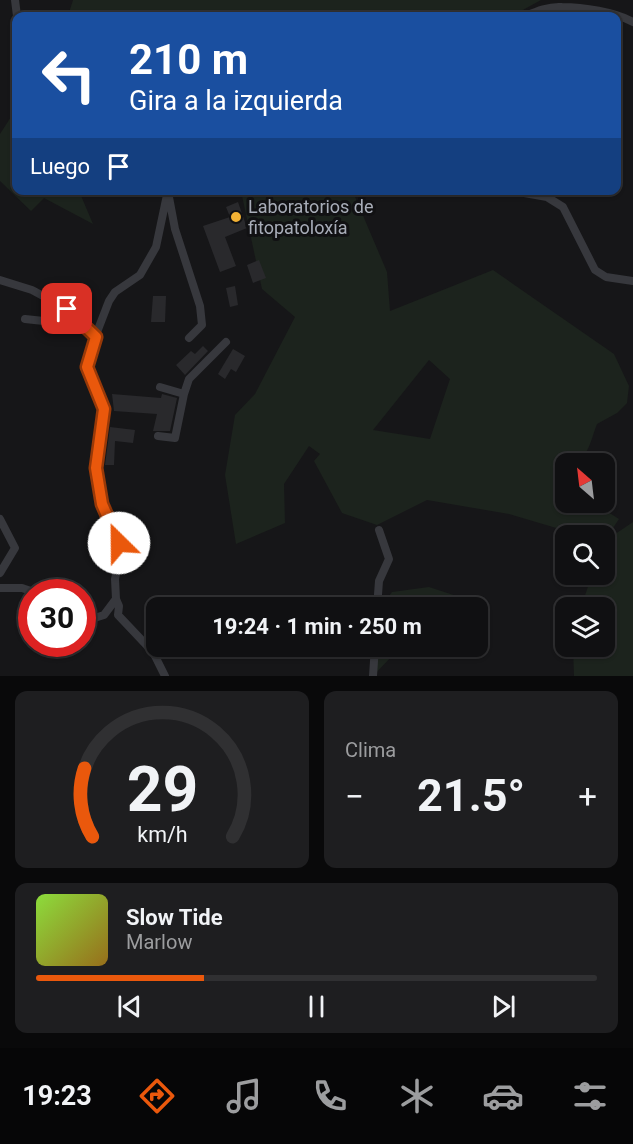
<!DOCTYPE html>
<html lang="es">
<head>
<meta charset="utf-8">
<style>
	:root { --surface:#101012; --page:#1e1e20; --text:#f1f3f6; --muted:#9c9d9f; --line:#303032; --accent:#ea580c }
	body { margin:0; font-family:Roboto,sans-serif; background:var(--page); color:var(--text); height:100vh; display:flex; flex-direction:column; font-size:22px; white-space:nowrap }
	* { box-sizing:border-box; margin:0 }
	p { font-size:20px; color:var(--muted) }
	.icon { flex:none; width:33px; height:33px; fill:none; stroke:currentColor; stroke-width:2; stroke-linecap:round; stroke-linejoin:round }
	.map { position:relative; height:676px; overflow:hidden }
	.details { display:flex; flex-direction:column; gap:15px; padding:15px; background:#09090a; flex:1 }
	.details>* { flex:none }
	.hud { position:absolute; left:12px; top:12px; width:609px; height:183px; border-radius:12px; box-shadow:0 2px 4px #0004,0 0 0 2px var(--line); background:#1a4fa0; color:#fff; overflow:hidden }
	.needle { width:39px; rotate:332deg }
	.buttons { position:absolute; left:555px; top:453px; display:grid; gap:12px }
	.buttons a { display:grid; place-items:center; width:60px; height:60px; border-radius:12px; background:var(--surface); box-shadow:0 2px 4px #0004,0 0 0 2px var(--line); font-size:30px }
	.speed { position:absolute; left:18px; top:579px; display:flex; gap:12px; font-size:30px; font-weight:700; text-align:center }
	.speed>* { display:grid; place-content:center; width:78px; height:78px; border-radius:50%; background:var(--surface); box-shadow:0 2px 4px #0004,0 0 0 2px var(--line); line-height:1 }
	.speed .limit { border:9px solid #d22; background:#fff; color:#111 }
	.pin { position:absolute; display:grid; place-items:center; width:51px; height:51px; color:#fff; margin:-26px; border-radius:12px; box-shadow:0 3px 9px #0006 }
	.me { position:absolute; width:66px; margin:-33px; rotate:337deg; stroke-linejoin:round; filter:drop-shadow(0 0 4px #0008) }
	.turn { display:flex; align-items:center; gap:21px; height:126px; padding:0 18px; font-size:27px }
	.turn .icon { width:78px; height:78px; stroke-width:2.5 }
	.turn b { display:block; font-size:42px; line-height:51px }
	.then { display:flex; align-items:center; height:57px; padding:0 18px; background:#0003; gap:12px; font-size:22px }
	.big { font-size:45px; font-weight:700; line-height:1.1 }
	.details .card { flex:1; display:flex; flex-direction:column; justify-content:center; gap:9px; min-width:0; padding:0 21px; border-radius:12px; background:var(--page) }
	.details .dial { align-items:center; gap:0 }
	.dial svg { height:156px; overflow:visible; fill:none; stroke:var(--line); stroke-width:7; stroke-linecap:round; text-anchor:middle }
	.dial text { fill:var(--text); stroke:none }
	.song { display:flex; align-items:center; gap:18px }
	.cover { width:72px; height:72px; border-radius:9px; background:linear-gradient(135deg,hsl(90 70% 55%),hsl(40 70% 35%)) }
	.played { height:6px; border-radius:3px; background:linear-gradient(90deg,var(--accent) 30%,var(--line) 30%) }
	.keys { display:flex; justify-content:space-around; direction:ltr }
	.heat { display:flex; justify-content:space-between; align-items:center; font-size:33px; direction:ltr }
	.details .tiles { flex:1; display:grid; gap:15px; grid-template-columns:1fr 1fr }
	.card:last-child { grid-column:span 2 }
	.trip { position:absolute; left:146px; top:597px; width:342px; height:60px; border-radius:12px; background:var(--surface); box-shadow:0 2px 4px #0004,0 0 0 2px var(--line); font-weight:700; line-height:60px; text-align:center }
	.dock { display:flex; height:96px; justify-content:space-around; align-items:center; background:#060607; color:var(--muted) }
	.dock .icon { width:42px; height:42px }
	.dock .current { color:var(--accent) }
	.dock b { font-size:27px; color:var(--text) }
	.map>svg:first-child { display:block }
	.green { fill:#1c231d; fill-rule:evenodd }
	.building { fill:#29292c }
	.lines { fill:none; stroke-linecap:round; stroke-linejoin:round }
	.minor { stroke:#37383d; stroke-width:8 }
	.route-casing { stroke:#983908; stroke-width:15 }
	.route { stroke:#ea580c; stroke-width:10 }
	.poi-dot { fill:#f2b134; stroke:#111113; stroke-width:2 }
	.labels { text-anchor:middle; stroke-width:6; stroke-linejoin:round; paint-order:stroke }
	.poi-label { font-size:18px; fill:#a8adb8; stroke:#111113; text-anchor:start }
</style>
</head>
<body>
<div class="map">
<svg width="633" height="676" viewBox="0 0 633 676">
	<rect width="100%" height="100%" fill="#161618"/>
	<path class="green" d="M73,0H541L521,11L499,16H68Z
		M16,109V190L79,191L93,224L44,198L31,211L0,181V134Z
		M347,190L353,192L387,272L390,311L493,270L614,354L629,386L627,403L617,413L597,424C590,442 588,463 566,464L565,475L562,481L565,483L566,502L594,503L619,519L605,540L604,536L580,535L509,514L427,500L377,525L342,513L314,461L320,454L309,446L284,484L285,523L236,544L225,475L235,415L255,394L295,317L262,289L241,191ZM429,360L450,379L430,439L373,430Z
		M633,522V676H574L573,647L604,646V608L581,607L592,575L604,574L605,541Z
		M429,587L481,604L477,620V608L381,607L392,592Z
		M376,647H416L392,656L373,676Z"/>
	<path class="building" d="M238,202L247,228L225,237L236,266L220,272L203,226L230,217L226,207Z
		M259,260L266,278L253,283L247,265Z
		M235,286L238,305L230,307L226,288Z
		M153,296H166L165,322H151Z
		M203,346L208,351L185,375L176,365L191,351L195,354Z
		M233,349L245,356L236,372L231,369L225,379L218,374Z
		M112,394L161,398L162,394L177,398L170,431H153L157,414L114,411Z
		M110,427L135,430L133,443L115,441L114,465H105Z"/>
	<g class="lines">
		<path class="minor" d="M15,0L17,16
			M525,16C537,11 549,6 562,7C583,7 615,12 633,22
			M507,190L547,197L563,207L595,270L606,277L633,281
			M168,192L175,229L200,306L202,325L189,338
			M0,280L32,290L67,309L96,337
			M25,319L72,324L85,330
			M184,394L189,379L226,342
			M158,436L175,438L184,394L160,387
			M0,519L15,548L0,573
			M0,588H22L34,592
			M377,608L379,581L389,559L379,530
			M82,622L104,615L116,599
			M165,676L153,652L118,615L119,606L116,599L115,579L121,551L101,496L96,468L104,409L88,375L87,358L109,301L115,292L140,275L156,247L168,190
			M373,676L375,646"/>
	</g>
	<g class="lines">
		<defs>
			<path id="route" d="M67,309L96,337L87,367L104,409L96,468L102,504L119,543"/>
		</defs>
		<use href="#route" class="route-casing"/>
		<use href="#route" class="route"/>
	</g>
	<circle class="poi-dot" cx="236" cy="217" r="6"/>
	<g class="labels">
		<g class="poi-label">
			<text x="248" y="213">Laboratorios de<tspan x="248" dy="21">fitopatoloxía</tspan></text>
		</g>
	</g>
</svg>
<div class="buttons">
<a><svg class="needle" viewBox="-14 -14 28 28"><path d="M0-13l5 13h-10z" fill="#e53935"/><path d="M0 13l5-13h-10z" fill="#9c9d9f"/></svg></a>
<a><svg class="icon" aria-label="search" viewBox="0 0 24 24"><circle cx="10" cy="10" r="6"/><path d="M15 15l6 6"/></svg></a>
<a><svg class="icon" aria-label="layers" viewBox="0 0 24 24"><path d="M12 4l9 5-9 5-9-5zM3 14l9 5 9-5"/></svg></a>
</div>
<div class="speed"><div class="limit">30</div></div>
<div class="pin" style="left:67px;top:309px;background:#d93025"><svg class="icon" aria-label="arrive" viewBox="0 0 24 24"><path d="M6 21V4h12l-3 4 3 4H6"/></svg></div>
<svg class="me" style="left:119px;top:543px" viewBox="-20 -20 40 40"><circle r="19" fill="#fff"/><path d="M0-13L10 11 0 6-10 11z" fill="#ea580c"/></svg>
<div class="trip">19:24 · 1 min · 250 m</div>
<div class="hud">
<div class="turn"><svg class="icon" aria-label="left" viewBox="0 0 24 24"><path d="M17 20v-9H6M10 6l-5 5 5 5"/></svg><div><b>210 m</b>Gira a la izquierda</div></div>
<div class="then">Luego<svg class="icon" aria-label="arrive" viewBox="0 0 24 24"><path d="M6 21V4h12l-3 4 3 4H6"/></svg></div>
</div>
</div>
<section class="details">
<div class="tiles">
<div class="card dial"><svg viewBox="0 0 100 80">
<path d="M14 69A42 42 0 1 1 86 69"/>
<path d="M14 69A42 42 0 0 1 10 34" stroke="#ea580c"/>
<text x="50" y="56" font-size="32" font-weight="700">29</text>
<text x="50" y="72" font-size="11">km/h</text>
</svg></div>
<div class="card"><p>Clima</p>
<div class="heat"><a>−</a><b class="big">21.5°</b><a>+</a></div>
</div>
<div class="card">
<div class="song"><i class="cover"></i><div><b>Slow Tide</b><p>Marlow</p></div></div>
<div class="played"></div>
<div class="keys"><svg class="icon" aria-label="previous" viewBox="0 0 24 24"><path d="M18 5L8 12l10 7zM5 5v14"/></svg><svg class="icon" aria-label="pause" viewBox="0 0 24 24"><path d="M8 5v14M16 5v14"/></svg><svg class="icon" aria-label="next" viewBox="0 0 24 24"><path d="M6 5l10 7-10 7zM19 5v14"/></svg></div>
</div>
</div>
</section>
<nav class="dock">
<b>19:23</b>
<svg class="icon current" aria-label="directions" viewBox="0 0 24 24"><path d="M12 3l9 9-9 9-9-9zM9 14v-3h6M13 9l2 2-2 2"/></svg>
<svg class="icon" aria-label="music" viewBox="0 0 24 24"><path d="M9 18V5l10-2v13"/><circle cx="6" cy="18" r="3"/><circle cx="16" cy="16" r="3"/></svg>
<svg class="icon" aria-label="phone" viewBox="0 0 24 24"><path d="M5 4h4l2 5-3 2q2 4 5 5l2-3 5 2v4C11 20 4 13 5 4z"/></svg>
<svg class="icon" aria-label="climate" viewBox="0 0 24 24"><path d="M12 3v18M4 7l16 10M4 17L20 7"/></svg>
<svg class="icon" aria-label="car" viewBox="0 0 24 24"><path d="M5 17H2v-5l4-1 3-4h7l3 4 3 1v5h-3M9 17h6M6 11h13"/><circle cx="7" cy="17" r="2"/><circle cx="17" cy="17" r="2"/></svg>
<svg class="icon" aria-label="filters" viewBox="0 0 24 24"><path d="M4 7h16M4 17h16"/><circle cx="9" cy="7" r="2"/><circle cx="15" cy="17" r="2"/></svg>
</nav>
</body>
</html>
